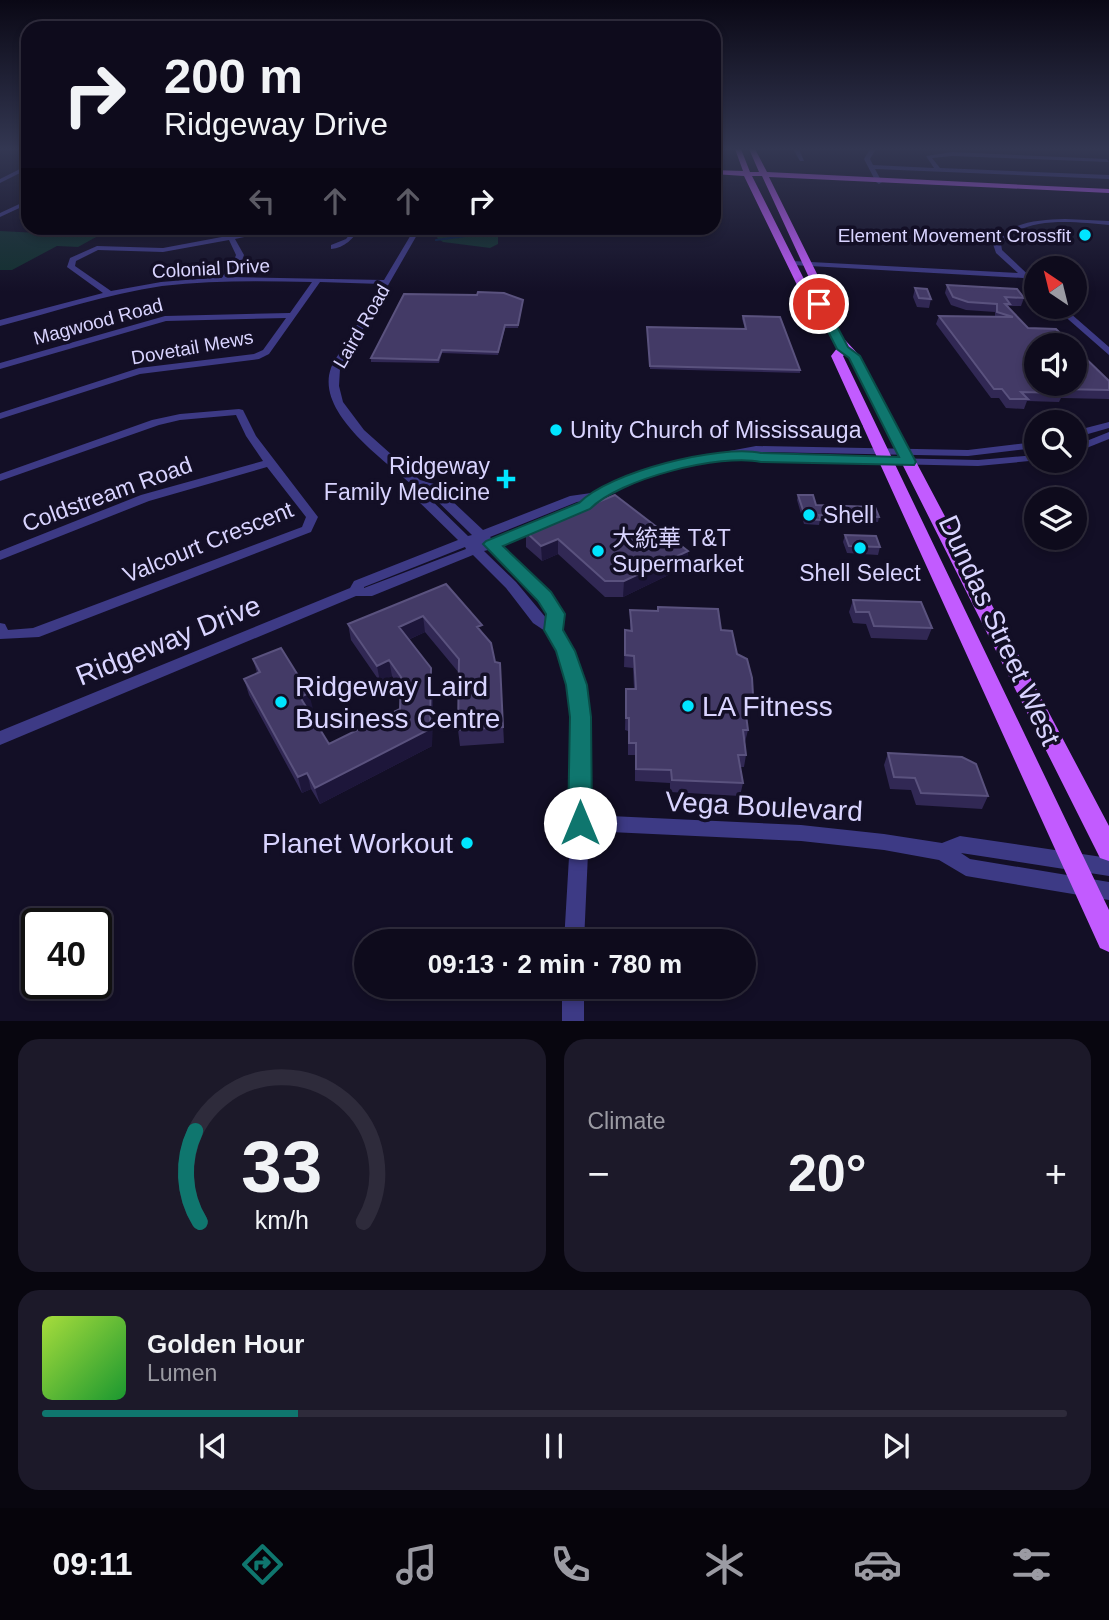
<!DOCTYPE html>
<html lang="en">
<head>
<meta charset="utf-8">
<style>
	:root { --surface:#0e0b1c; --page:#1c1929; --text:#f1f3f6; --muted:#9b9ba3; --line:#2e2b3b; --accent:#0f766e }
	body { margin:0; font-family:Arial,"Noto Sans SC",sans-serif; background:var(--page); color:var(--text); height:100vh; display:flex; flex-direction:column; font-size:26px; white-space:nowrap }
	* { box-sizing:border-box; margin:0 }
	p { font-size:23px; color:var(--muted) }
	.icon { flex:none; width:38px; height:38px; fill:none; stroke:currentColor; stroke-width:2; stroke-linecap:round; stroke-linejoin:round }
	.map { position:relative; height:1021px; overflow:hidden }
	.sheet { display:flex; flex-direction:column; gap:18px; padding:18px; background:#08060f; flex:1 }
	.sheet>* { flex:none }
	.guide { position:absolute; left:21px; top:21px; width:700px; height:214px; border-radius:21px; box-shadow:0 4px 10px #0003,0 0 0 2px var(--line); background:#0e0b1c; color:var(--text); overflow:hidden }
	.needle { width:46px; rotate:325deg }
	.tools { position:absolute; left:1024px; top:256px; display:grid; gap:14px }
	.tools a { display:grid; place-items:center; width:63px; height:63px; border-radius:50%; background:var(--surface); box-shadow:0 4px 10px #0003,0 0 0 2px var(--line); font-size:35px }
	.speed { position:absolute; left:21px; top:908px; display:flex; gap:14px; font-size:35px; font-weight:700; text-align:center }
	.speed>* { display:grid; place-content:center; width:91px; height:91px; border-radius:50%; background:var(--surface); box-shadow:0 4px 10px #0003,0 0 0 2px var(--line); line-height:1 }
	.speed .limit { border:4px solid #111; border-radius:10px; background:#fff; color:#111 }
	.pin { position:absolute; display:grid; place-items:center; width:60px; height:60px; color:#fff; margin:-30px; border:4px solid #fff; border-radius:50%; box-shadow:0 2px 7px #0007 }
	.me { position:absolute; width:77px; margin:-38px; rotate:0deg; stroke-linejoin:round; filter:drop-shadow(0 0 5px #0008) }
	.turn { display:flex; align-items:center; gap:24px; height:147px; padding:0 28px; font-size:32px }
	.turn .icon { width:91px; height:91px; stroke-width:2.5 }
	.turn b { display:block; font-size:49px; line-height:60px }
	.lanes { display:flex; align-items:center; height:66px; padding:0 28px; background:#0003; justify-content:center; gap:35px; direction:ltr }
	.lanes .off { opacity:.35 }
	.big { font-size:52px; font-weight:600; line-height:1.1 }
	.sheet .tile { flex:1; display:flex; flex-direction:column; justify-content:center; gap:10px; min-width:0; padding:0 24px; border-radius:21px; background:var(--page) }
	.sheet .dial { align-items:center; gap:0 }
	.dial svg { height:182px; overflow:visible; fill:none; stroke:var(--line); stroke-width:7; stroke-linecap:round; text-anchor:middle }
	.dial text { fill:var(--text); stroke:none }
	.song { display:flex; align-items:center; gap:21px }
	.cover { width:84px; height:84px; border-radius:10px; background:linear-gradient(135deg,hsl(80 70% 55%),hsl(130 70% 35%)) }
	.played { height:7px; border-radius:4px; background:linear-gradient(90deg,var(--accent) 25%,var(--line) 25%) }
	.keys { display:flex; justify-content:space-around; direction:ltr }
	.heat { display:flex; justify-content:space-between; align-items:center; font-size:38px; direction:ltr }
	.sheet .tiles { flex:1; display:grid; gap:18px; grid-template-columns:1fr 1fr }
	.tile:last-child { grid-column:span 2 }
	.trip { position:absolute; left:354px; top:929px; width:402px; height:70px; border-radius:35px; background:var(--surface); box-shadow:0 4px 10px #0003,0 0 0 2px var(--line); font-weight:600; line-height:70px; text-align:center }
	.dock { display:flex; height:112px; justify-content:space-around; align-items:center; background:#06040b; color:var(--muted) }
	.dock .icon { width:49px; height:49px }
	.dock .current { color:var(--accent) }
	.dock b { font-size:32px; color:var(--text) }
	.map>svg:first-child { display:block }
	.green { fill:#12302f }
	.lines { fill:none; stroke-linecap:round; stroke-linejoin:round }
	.stream { stroke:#0c2248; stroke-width:2 }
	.minor { fill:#3d3a85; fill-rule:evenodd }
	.major { fill:#c25bff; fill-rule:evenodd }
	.wall { fill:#312854 }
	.shaded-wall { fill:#1d163a }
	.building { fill:#433a66; stroke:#5a527e; stroke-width:2 }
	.route { fill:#0f766e; stroke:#0a4d48; stroke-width:2 }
	.poi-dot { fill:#00e5ff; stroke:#130f26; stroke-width:2.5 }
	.labels { text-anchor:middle; stroke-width:7; stroke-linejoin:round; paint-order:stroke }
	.far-poi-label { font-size:19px; fill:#d9d4ff; stroke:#130f26; text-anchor:end }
	.far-street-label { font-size:19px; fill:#d9d4ff; stroke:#130f26 }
	.poi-label { font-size:23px; fill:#d9d4ff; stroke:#130f26; text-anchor:start }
	.street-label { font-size:23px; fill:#d9d4ff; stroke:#130f26 }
	.near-street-label { font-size:28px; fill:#d9d4ff; stroke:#130f26 }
	.near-poi-label { font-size:28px; fill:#d9d4ff; stroke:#130f26; text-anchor:start }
</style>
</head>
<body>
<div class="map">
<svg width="1109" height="1022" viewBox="0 0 1109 1022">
	<rect width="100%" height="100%" fill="#130f26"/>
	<path class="green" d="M441,228H502L498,233V244L490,248L443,242L437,238Z
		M0,231L98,236L78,247L57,246L12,270H0Z"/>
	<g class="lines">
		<path class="stream" d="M0,150L4,149
			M436,240L466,236L480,228"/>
		<path class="minor" d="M793,149H799L804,161H800Z
			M870,149H876L870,159L873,165L934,168L926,156L952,152L1107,159L1109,162L952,156L932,158L940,168L1109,175V179L875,169L882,182L879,184L876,182L864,159Z
			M28,165V169L0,183V179Z
			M28,200V204L0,217V213Z
			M1065,219L1109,221V225C1075,222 1025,215 1001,244L1002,250L1036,282V288L1023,278L792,265L788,263L792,261L1018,273L996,253L993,244C1011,221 1038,220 1065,219Z
			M223,228H229L233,235L276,228H287L235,239L244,255L241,263L230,277L384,280L415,228H421L340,369L339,386L343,402L364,430L420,480L434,484L483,530L570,496L591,493L646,471L697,457L756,446L968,450L1036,442V448L968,456L756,452L698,463L654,475L598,499L589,509L499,545L550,594L562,614L560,630L572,651L584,685L589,717V815L801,825L884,834L942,843L960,836L1109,858V876L961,853L970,859L1109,882V900L966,876L939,860L884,850L801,841L589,831L584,942H564L571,823L573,717L568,685L558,651L548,633L533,623L506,588L473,555L372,596H356L0,745V731L350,588L354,581L458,540L412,495L410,483C383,459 315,412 331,368C334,360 340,352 345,345C357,325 369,304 381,284L320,282L269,354L259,359L140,374L0,419V413L139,368L254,354L263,350L286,318L166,321L0,369V363L165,316L290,313L312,282C262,281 212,280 162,286C107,294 54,312 0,326V320L103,293L67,267L70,258L97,246L163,248L227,236ZM229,240L236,255L233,263L222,277L161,282L111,291L75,266L76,261L98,250L163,252ZM422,488L426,490L472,535L468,536L422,491ZM583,501L492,539L490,537L577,502ZM465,547L466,549L364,588V587ZM488,550C503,564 547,599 547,619L516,582L484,551Z
			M355,228H361C353,238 345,248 331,249V245L346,239Z
			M1053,306H1062L1109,347V355Z
			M239,409L243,410L256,436L318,517L311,532L39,637L0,639V623L5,624L8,630L33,628L302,527L306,517L267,467L149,501L0,560V551L141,495L263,461L246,436L236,415L180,420L159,425L0,481V474L152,420L180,414Z
			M1109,422V428L1074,438V431Z
			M1109,432V439L1074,453V446Z
			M1036,455V460H1040L978,466L844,463L838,460L844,457L978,460Z
			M562,987H584V1022H562Z"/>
		<path class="major" d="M735,149H741L750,172H759L749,149H755L767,172L1109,189V193L769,177L822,284L816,292L844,339L860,356L1109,826V861L1100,858L849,358L845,354L843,356L1109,910V952L1100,948L831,356L838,347L813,302L797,285L744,176L714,174V170L743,171ZM752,176H762L812,284L810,286L806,283Z"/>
	</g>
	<path class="wall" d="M947,285L1024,298L1021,306H1009V308L1028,328L1109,381V399L1061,398L1059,402L1027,401L1024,409L1006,408L999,398H991L936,324L939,316L995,317V312L966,310L951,305L945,293Z
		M915,288L931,299L929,308L917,307L913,297Z
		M523,300L518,328H505L498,355L442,353L439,363L371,362V358Z
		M743,316L800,370V373L650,369L647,330L745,329L742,319Z
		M798,495L816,505L879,517L878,522L820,520L819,525L804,524L797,500Z
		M526,532L688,551L687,566L623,597H605L558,554L542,561L526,547Z
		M845,535L880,547L878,555L847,553L843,542Z
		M446,584L483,633L495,662L500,663L504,743L460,746L458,730L459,673L425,632L408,640L433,684L432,746L320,804L311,789L302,793L249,695L244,679L257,673L253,659L313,709L309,711L329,744L400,709L401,690L392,676L380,682L351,640L348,624Z
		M853,600L932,628L927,640L871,638L866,624L853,623L849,612Z
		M630,610L721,630L737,654L753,695L751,708L745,710L748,730L745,742L746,755L744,767H740L743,783L740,796L670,792V783L635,781V755H628V731L625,730L626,689H634L633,668L624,667L625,630L630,631Z
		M888,753L988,796L982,809L916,805L911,790L890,789L884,765Z"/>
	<path class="shaded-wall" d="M558,539V554L542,561L541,546Z
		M688,551L687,566L623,597L624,581Z
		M423,616L425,632L401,643L399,627Z
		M389,660L392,676L380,682L377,666Z
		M431,668L433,684L432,746L320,804L315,788L430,729Z
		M309,693L313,709L304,713L300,697Z
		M753,695L751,708L741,712L744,700Z
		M307,773L311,789L302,793L298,777Z"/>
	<path class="building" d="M947,285L1017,289L1024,298L1005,297L1010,304H1005L1028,328L1056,329L1072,345H1036V383H1074V347L1109,381V390L1059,389L1063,393L1021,392L1028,399H1010L1002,389H994L939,316L1013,317L997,312V304L968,302L953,297Z
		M915,288L927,289L931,299L919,298Z
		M478,292L504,293L523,300L518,325H505L498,352L442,350L438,360L371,358L404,294L477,295Z
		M743,316L780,317L800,370L650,366L647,327L746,329Z
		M615,495L688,551L624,581H605L558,539L541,546L526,532Z
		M798,495H813L816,505L875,507L879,517L819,515L821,520L806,519Z
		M845,535L876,536L880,547L849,546Z
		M446,584L482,625L477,627L491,643L495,662L500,663L503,727L458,730L459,659L423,616L399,627L431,668L430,729L315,788L307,773L298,777L244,679L260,672L253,659L281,648L309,693L300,697L329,744L400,709L401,677L389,660L377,666L348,624Z
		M853,600L921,602L932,628L874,626L869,612H856Z
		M658,607L718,609L721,630L732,631L737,654L747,659L752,678L753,695L744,700L748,730H743L746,755H738L743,783L672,780L671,770L636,769V743H629V718H626V689H636L634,656L625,655V630L632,631L630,610L658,611Z
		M888,753L962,757L976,764L988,796L921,793L915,778L894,777Z"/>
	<linearGradient id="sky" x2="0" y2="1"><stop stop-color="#0a0815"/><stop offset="0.51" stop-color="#333752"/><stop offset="1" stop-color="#333752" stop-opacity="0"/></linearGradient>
	<rect width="1109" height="292" fill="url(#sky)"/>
	<path class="route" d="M819,301L825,304L848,347L860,356L916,462L914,465L761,462C721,453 619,479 590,509L503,546L551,592L565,614L563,630L575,651L587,685L591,717L592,823L589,831L580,834L572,831L568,823L570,717L566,685L556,651L544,630L546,614L538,601L483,544L486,541L579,503C609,472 720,444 761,453L899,457L849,358L837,349L814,304Z"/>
	<g class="poi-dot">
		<circle cx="1085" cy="235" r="7"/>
		<circle cx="556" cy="430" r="7"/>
		<path d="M502.5 468.5h7v7h7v7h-7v7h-7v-7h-7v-7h7z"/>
		<circle cx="809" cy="515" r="7"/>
		<circle cx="860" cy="548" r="7"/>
		<circle cx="598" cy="551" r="7"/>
		<circle cx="281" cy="702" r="7"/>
		<circle cx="688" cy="706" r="7"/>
		<circle cx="467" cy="843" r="7"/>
	</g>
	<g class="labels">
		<g class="far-poi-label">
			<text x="1071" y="242">Element Movement Crossfit</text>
		</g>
		<g class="far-street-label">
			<text transform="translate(211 268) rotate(-3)" y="7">Colonial Drive</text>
			<text transform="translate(98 321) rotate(-15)" y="7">Magwood Road</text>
			<text transform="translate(361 326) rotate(-60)" y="7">Laird Road</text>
			<text transform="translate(192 347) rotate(-10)" y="7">Dovetail Mews</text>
		</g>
		<g class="poi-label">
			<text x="570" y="438">Unity Church of Mississauga</text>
			<text x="490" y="474" text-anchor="end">Ridgeway<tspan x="490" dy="26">Family Medicine</tspan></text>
			<text x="823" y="523">Shell</text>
			<text x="612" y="546">大統華 T&amp;T<tspan x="612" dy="26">Supermarket</tspan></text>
			<text x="860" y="581" text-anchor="middle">Shell Select</text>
		</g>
		<g class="street-label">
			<text transform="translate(107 494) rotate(-20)" y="8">Coldstream Road</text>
			<text transform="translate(208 542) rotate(-22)" y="8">Valcourt Crescent</text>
		</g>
		<g class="near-street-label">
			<text transform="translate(1000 630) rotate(65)" y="10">Dundas Street West</text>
			<text transform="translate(168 640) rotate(-22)" y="10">Ridgeway Drive</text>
			<text transform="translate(764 806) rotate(3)" y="10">Vega Boulevard</text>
		</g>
		<g class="near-poi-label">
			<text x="295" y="696">Ridgeway Laird<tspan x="295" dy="32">Business Centre</tspan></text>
			<text x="702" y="716">LA Fitness</text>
			<text x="453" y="853" text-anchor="end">Planet Workout</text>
		</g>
	</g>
</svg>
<div class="tools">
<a><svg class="needle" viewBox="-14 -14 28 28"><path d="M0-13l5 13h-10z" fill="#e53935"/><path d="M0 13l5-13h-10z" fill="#9b9ba3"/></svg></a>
<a><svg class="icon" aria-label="sound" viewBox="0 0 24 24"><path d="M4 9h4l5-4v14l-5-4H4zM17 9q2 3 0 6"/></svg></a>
<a><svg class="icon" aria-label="search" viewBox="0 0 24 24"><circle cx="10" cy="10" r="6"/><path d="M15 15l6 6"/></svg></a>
<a><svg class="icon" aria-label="layers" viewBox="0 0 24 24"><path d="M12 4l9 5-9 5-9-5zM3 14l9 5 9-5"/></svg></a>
</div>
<div class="speed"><div class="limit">40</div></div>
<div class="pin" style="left:819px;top:304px;background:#d93025"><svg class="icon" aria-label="arrive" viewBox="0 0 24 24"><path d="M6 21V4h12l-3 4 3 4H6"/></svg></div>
<svg class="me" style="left:580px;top:823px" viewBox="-20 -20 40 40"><circle r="19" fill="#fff"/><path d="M0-13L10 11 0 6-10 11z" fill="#0f766e"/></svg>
<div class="trip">09:13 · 2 min · 780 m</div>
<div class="guide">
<div class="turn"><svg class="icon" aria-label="right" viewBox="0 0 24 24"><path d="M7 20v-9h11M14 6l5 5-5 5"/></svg><div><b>200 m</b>Ridgeway Drive</div></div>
<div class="lanes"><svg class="icon off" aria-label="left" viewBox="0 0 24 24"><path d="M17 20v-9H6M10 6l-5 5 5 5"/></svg><svg class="icon off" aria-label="ahead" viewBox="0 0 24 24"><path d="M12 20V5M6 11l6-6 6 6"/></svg><svg class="icon off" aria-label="ahead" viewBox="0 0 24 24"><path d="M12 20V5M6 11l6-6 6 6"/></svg><svg class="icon" aria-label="right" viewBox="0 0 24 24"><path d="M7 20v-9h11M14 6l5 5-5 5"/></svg></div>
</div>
</div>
<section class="sheet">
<div class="tiles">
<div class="tile dial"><svg viewBox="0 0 100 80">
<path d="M14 69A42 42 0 1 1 86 69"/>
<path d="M14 69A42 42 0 0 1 12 29" stroke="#0f766e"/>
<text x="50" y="56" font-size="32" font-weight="700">33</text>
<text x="50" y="72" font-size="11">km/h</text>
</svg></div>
<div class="tile"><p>Climate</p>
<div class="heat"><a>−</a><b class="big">20°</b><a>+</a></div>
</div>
<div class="tile">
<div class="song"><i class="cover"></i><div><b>Golden Hour</b><p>Lumen</p></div></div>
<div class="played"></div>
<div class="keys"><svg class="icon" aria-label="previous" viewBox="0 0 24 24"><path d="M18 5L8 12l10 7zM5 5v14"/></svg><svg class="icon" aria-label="pause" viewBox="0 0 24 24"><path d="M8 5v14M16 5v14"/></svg><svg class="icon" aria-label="next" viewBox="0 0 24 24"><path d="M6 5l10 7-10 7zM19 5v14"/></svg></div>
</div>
</div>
</section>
<nav class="dock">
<b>09:11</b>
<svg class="icon current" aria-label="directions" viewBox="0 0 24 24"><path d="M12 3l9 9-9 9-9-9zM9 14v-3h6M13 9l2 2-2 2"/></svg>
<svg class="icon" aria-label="music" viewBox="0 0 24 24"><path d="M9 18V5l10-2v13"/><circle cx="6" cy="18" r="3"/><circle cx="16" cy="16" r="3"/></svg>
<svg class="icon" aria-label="phone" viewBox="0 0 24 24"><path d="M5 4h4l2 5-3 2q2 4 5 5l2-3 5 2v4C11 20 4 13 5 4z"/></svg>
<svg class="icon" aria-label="climate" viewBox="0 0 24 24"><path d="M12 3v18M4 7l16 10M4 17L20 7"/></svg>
<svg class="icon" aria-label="car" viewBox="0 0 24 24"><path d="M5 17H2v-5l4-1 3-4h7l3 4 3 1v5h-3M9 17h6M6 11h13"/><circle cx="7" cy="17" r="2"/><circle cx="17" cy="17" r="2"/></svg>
<svg class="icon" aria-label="filters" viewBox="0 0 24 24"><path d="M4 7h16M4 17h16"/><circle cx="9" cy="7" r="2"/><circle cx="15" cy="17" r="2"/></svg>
</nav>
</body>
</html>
